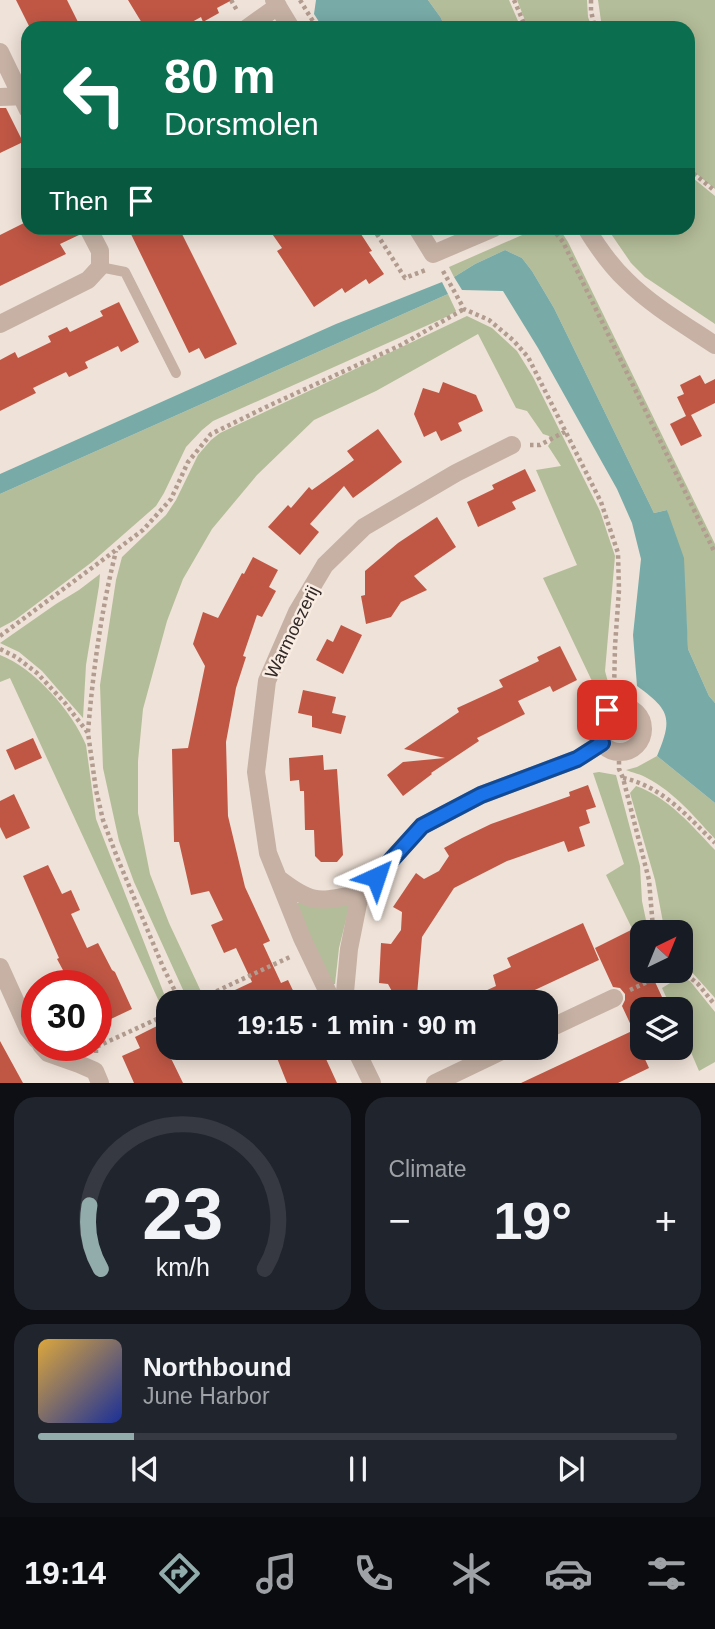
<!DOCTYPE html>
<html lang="en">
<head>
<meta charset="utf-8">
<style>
	:root { --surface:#171b24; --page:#20242c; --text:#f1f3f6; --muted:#9ea1a6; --line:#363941; --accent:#92abab }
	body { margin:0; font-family:Helvetica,sans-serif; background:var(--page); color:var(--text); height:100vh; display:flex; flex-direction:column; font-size:26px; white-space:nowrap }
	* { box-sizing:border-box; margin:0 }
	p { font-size:23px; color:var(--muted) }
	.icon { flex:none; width:38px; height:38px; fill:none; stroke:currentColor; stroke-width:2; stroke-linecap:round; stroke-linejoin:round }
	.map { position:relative; height:1083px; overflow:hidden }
	.drawer { display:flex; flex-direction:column; gap:14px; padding:14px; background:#0d0f14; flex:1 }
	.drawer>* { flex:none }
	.hud { position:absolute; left:21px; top:21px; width:674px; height:214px; border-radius:21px; box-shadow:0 4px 18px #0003; background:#0b6e4f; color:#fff; overflow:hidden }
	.needle { width:46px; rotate:43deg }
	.tools { position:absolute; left:630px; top:920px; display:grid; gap:14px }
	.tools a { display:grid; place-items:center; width:63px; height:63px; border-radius:14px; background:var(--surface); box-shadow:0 4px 18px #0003; font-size:35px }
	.speed { position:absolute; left:21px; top:970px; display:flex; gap:14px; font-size:35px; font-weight:700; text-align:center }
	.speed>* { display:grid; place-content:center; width:91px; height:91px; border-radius:50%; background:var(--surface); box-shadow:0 4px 18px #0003; line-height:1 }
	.speed .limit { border:10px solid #d22; background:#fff; color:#111 }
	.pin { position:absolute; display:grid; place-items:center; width:60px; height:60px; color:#fff; margin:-30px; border-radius:14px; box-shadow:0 4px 10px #0006 }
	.me { position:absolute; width:77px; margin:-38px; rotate:42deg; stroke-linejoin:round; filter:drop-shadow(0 0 5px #0008) }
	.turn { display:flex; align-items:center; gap:24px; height:147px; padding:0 28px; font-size:32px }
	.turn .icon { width:91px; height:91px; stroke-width:2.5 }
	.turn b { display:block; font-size:49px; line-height:60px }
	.then { display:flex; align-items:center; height:66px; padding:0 28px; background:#0003; gap:14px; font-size:26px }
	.big { font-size:52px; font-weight:600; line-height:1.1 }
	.drawer .widget { flex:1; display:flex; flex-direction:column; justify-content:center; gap:10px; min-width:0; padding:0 24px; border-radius:21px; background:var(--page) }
	.drawer .dial { align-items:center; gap:0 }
	.dial svg { height:182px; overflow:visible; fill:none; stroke:var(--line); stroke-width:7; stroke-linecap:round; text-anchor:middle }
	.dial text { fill:var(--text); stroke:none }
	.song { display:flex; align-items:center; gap:21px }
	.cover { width:84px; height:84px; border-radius:10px; background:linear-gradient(135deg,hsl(40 70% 55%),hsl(230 70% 35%)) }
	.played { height:7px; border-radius:4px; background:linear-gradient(90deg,var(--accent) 15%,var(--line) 15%) }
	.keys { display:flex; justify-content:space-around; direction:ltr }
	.heat { display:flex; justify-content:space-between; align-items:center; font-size:38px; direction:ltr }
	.drawer .tiles { flex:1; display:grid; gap:14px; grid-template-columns:1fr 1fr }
	.widget:last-child { grid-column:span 2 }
	.trip { position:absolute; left:156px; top:990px; width:402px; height:70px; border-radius:21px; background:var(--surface); box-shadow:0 4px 18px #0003; font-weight:600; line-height:70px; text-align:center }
	.tab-bar { display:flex; height:112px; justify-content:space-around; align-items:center; background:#090b0e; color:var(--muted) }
	.tab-bar .icon { width:49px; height:49px }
	.tab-bar .current { color:var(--accent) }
	.tab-bar b { font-size:32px; color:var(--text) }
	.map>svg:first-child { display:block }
	.green { fill:#b4bd99 }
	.water { fill:#78aba8 }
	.building { fill:#c05745 }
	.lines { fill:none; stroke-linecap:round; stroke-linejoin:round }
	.path { stroke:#b29b8f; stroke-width:4.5; stroke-dasharray:3.5 3.5; stroke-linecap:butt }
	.service { stroke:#c6b1a4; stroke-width:10 }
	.minor { stroke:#c6b1a4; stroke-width:18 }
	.route-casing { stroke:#114b97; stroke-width:18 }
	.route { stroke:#1a73e8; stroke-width:12 }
	.labels { text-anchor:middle; stroke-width:5; stroke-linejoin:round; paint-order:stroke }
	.street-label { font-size:18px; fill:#322826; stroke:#f8ece3 }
</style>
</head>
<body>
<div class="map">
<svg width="715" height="1083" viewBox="0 0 715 1083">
	<rect width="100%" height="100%" fill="#efe2d8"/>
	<path class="green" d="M428,0H509L521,28H445L441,18Z
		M517,0H587L588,17L592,28H528Z
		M598,0H715V189L688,167V28H602Z
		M688,174L715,196V324L645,277L631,263L607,228H688Z
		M538,228H559L568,242L715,544V703L709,696L688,649L686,617L667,510L654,513L554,308L532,271L522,258L505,250L475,264L454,277L449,267Z
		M448,294L456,311L446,317L213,421L202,430L186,447L164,493L156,506L92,562L15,620L0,628V494Z
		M467,316L492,328L517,351L533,377L600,511L615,556L605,671L611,693L600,698L543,578L577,565L536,470L561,466L548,446L551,442L549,436L543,434L527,411L516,408L478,334L376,391L314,420L257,475L212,529L183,579L167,621L143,709L138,761V813L150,874L169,923L205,1000L199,1003H189L134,882L119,841L103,768L100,685L116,580L122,557L166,515L176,500L198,455L211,440L220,433Z
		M100,574L99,586L86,665L83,718L42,671L19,652L0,643L56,604L79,590Z
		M0,655C33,667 73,712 86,745L96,819L168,1004L162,1008L10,678L0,682Z
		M657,756L715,803V839C695,817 674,792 647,778C641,774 633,773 626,770L637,767Z
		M599,772L616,775L640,866L642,901L647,925L652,933H642V949L606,875L624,864L593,773Z
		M636,786C668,797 692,826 715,850V998L681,960V933H665L655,880L630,793Z
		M301,901L350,904L339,948L335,984H332L295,905Z
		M680,977L690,981L715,1012V1062L699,1071L681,1029V1010H672L662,988Z"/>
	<path class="water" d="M316,0H428L441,18L445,28H323L314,14Z
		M505,250L522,258L532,271L554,308L654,513L667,510L684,558L688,649L709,696L715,703V803L657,756C673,718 670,710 637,686L633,635L641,559L632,523L617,489L538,348L503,291L462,290L454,277L475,264Z
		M442,282L448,294L0,494V474L336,324Z"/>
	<path class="building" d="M16,0H67L81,28H30Z
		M128,0H232L217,8L219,13L203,22L201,17L181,28H145Z
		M0,108H6L23,142L0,153Z
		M28,221V228H77L79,235L60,244L66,254L0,286V235Z
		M128,228H179L237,344L205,359L199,348L189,353Z
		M268,228H357L372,251L369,252L384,274L369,284L366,279L345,293L342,288L314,307L277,251L282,248Z
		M119,302L139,342L121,352L118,346L85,362L88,368L69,377L66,372L33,388L36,393L0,411V360L15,352L18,358L51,342L48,336L67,327L70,332L103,316L100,311Z
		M700,375L705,384L715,379V403L691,415L702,436L681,446L670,424L686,416L677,397L684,394L680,385Z
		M443,382L476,395L483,411L458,423L462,431L441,441L436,431L424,437L414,414L423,388L439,393Z
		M378,429L402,462L353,498L344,486L310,524L319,532L300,555L268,527L288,505L291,508L309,487L312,490L354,460L347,451Z
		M525,469L536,491L512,502L516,509L478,527L467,502L494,489L492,485Z
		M437,517L456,547L414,576L427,590L401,602L391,617L366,624L361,596L365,595V571L398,543Z
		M253,557L278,570L269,587L276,591L262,617L257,615L243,656L246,657L236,688L226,742L228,816L245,887L270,941L263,944L281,983L288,980L299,1003H241L235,990L252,982L236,948L224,953L211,925L223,920L209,891L191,895L179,842H174L172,749L188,748L205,666L193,644L203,612L218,618L242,573L244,574Z
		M341,625L362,635L343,674L316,660L327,639L333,642Z
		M560,646L577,680L553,692L550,686L518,701L525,714L477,738L479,741L431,773L432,774L403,796L387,775L403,762L445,758L404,749L459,712L457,708L503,687L499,680L539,661L537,657Z
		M303,690L336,697L332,713L346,716L341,734L312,727V716L298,713Z
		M33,738L42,758L15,770L6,750Z
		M323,755L324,770L337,769L343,855L337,862H321L315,856L314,830H305L304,791H300L299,780L290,781L289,758Z
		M588,785L596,807L586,810L590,823L579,827L585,846L568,852L564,841L507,861L454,888L422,937L417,995L396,999L388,984L379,983L381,943L391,944L401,930L402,912L393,907L416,873L424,879L439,871L449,856L444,848L462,838L491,824L570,796L569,792Z
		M14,794L30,828L6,839L0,827V801Z
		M48,865L62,894L71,890L80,910L71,914L87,948L98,943L112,970L115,972L132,1009L96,1026V985H71L57,959L59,958L23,876Z
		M583,923L599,960L507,1003H459L496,986L493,975L511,967L507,958Z
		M631,930L642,954V971H650L668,1010H642V1049L622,1006L625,1000V994L620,988L613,987L595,948Z
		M157,1026L165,1046L183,1083H134L122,1056L140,1048L135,1037Z
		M632,1031L649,1068L618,1083H521Z
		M0,1041L23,1083H0Z
		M273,1048H321L337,1083H287Z"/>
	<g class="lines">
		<path class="path" d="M231,0L238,12
			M300,0L317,28
			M514,0L526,28
			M591,0V11L595,28
			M688,169L715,191
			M373,228L405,278L426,270
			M552,228L563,242L586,289L715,553
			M443,271L464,309L489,320L513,340L528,357L601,502L618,553L619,590L615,646L614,692L617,731
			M530,445H540L566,431
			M0,636L143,530L171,499L188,462L211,434L266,407L401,345L464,309
			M0,649L16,657L37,673L65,703L88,733L96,790L103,820L117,857L163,967L181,1003
			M88,732C93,671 101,611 116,551
			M619,754V769L623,778L649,880L653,928L657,933
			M623,778C662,786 688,817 715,843
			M681,970L698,984L715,1005
			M630,990L671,971
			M191,1003L292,956
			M96,1053V1047L168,1014"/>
		<path class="service" d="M100,267L125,272L176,373"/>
		<path class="minor" d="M274,0L291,28
			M247,28L278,6
			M0,52L28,110
			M0,97L28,96
			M417,228L433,254L494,228
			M586,228C597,246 610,265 626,280C652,306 685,325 715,345
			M0,324L88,280L100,267V251L88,228
			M597 729a23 23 0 1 1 46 0a23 23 0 1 1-46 0Z
			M279,879C314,906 319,901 360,894
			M0,967L28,1029L37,1040
			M333,1003L302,938L268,853L256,772L267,681L297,612L325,565L364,527L456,473L512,445
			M344,1003L349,949L360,894L422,826L481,795L577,759L602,743
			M546,1030L614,998
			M41,1045L48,1053L79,1064L95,1071L100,1083
			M355,1048L372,1083
			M435,1083L508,1048"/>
	</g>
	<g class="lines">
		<defs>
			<path id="route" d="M376,877L422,826L481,795L577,759L602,743C595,730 597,720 607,710"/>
		</defs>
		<use href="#route" class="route-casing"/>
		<use href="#route" class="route"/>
	</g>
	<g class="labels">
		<g class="street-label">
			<text transform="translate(292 632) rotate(-64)" y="6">Warmoezerij</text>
		</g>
	</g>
</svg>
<div class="tools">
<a><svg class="needle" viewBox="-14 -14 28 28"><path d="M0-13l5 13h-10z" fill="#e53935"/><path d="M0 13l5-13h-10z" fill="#9ea1a6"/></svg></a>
<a><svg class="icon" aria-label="layers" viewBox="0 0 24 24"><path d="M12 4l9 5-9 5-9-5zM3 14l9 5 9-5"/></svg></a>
</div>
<div class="speed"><div class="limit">30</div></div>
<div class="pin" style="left:607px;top:710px;background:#d93025"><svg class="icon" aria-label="arrive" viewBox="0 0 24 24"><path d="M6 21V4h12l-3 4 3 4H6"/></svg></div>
<svg class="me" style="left:376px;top:877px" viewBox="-20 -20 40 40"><path d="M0-17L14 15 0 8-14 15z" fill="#1a73e8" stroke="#fff" stroke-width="4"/></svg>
<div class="trip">19:15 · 1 min · 90 m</div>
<div class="hud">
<div class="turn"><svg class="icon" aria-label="left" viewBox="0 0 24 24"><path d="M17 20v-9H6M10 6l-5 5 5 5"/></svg><div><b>80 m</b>Dorsmolen</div></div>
<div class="then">Then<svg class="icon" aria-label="arrive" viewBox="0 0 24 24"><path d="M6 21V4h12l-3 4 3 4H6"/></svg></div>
</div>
</div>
<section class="drawer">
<div class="tiles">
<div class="widget dial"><svg viewBox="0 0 100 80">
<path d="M14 69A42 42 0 1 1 86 69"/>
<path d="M14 69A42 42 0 0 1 9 41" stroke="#92abab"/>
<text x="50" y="56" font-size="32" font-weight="700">23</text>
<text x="50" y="72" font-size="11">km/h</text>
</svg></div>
<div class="widget"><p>Climate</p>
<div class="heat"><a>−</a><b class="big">19°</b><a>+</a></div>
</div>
<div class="widget">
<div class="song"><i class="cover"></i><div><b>Northbound</b><p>June Harbor</p></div></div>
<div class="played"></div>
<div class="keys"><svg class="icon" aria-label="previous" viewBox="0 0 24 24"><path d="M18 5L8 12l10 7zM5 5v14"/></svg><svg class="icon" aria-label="pause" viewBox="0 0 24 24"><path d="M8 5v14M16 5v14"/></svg><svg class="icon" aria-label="next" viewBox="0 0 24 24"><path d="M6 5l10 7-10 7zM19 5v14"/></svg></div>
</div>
</div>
</section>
<nav class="tab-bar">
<b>19:14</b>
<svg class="icon current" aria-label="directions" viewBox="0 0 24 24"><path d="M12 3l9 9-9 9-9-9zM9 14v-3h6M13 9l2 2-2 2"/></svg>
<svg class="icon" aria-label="music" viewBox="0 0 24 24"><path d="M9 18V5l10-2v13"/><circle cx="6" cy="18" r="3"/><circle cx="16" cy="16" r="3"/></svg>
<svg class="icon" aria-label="phone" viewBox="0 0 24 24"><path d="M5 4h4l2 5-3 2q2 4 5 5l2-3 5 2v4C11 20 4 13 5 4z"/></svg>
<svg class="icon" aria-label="climate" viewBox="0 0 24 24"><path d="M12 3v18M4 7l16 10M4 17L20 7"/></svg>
<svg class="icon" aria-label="car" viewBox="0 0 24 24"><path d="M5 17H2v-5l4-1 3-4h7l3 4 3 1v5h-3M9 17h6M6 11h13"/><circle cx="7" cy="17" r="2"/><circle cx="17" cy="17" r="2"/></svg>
<svg class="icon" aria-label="filters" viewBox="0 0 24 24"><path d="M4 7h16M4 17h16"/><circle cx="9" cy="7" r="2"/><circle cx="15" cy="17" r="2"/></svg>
</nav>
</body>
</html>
